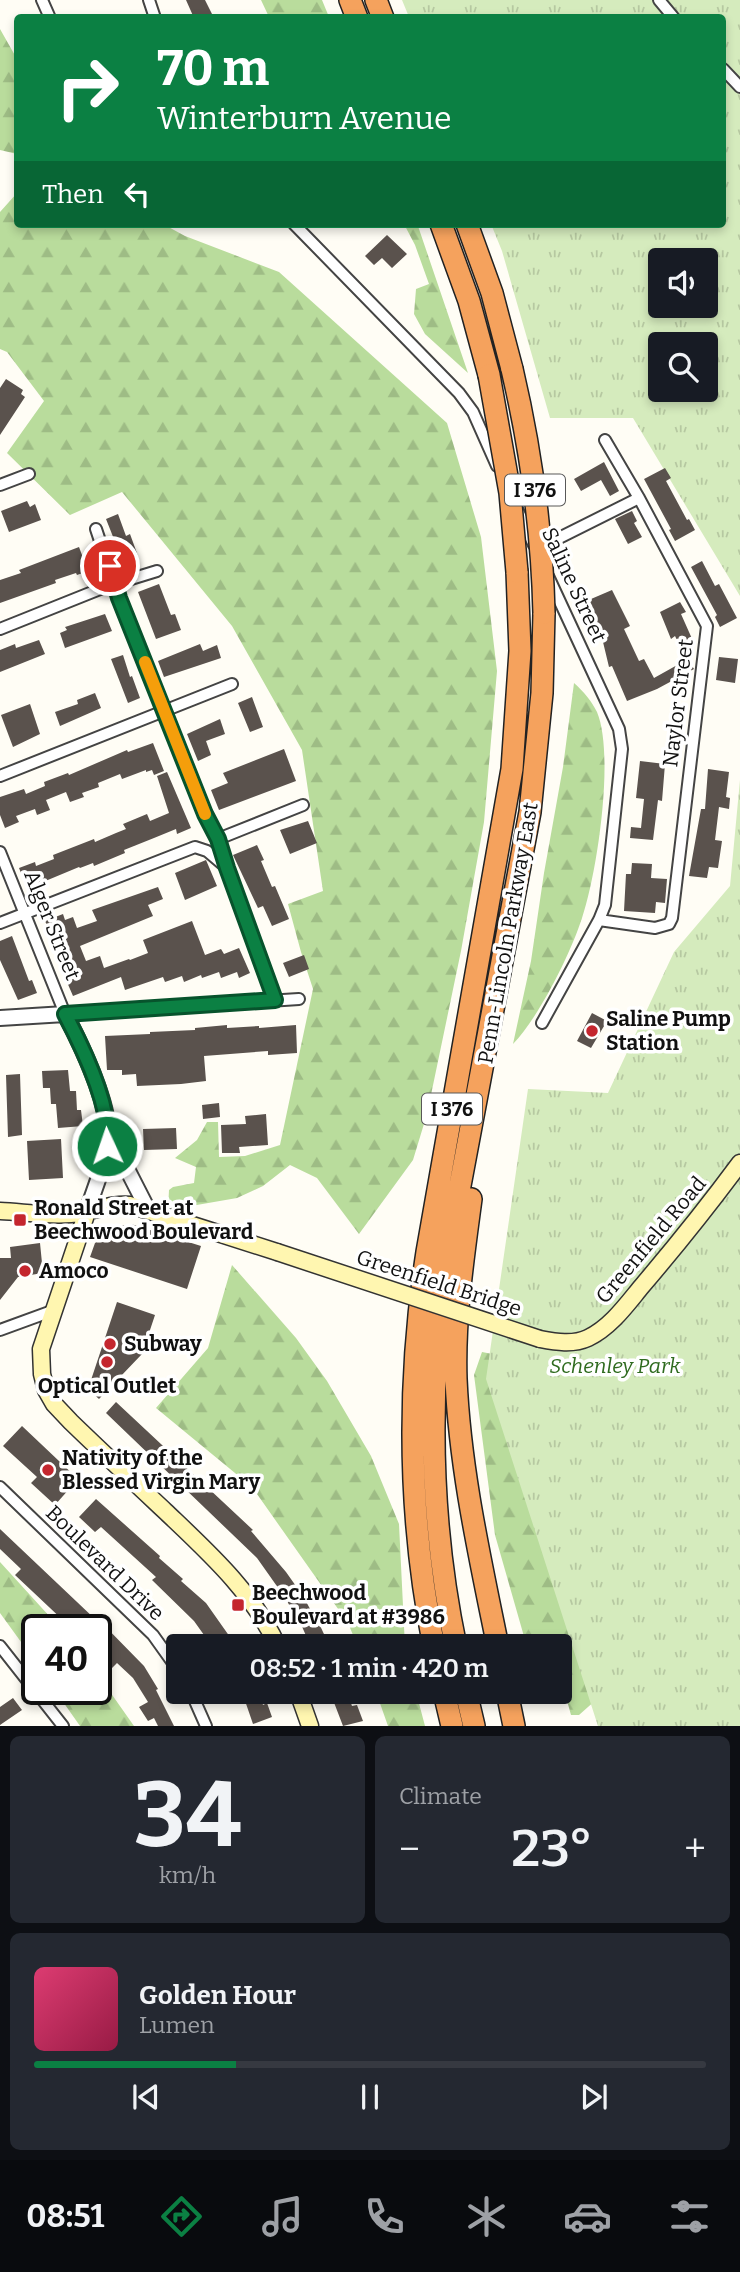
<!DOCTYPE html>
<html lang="en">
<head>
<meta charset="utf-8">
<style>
	:root { --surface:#171b24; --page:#242831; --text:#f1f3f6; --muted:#9ea1a6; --line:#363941; --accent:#0b8043 }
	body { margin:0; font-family:Bitter,serif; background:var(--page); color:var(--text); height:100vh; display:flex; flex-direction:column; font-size:26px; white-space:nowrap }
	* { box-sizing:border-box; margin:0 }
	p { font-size:23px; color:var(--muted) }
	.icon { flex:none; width:38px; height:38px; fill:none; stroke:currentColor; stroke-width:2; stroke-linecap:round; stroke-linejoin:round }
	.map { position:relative; height:1726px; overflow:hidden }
	.panel { display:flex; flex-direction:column; gap:10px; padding:10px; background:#0d0f14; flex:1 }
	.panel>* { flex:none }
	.banner { position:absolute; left:14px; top:14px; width:712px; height:214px; border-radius:7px; box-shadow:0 4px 10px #0003; background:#0b8043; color:#fff; overflow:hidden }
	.tools { position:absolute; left:648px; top:248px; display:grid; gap:14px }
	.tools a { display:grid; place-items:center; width:70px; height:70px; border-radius:7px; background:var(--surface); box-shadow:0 4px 10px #0003; font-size:35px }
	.speed { position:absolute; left:21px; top:1614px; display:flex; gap:14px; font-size:35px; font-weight:700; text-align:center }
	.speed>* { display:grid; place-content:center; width:91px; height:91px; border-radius:50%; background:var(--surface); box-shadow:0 4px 10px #0003; line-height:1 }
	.speed .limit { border:4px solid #111; border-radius:10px; background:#fff; color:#111 }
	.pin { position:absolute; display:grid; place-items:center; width:60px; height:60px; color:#fff; margin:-30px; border:4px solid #fff; border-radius:50%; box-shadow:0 2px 7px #0007 }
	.me { position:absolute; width:77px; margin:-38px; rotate:357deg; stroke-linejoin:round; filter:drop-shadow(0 0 5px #0008) }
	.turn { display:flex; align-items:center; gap:24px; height:147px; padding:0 28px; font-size:32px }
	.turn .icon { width:91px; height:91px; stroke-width:2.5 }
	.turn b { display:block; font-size:49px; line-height:60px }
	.then { display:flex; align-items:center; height:66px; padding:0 28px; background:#0003; gap:14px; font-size:26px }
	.big { font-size:52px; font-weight:600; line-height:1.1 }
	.panel .card { flex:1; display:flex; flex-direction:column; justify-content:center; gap:10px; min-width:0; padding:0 24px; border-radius:10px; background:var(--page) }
	.panel .dial { align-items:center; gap:0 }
	.dial b { font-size:91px; line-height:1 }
	.song { display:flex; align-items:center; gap:21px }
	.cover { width:84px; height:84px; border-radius:10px; background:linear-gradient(135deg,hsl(340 70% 55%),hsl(340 70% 35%)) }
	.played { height:7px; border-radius:4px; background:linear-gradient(90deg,var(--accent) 30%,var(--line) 30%) }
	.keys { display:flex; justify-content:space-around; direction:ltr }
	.heat { display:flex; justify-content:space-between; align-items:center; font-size:38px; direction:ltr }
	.panel .tiles { flex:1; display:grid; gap:10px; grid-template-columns:1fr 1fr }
	.card:last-child { grid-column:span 2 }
	.trip { position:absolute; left:166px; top:1634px; width:406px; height:70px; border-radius:7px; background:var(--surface); box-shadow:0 4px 10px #0003; font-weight:600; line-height:70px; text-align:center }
	.tab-bar { display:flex; height:112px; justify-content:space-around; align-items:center; background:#090b0e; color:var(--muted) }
	.tab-bar .icon { width:49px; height:49px }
	.tab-bar .on { color:var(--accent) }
	.tab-bar b { font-size:32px; color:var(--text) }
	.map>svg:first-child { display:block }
	.forest { fill:url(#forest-firs) }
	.park { fill:url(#park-tufts); fill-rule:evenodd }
	.building { fill:#5a524d }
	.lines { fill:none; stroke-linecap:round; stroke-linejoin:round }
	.minor-casing { stroke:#444; stroke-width:14 }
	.tertiary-casing { stroke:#444; stroke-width:18 }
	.secondary-casing { stroke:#333; stroke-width:19 }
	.motorway-casing { stroke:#222; stroke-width:24 }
	.minor { stroke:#fff; stroke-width:10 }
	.tertiary { stroke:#fff; stroke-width:14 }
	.secondary { stroke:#fff6b0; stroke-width:16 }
	.motorway { stroke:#f5a25d; stroke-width:21 }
	.secondary-bridge-casing { stroke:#333; stroke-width:19; stroke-linecap:butt }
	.motorway-bridge-casing { stroke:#222; stroke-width:24; stroke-linecap:butt }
	.secondary-bridge { stroke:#fff6b0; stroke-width:16 }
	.motorway-bridge { stroke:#f5a25d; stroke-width:21 }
	.route-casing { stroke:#07532c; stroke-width:18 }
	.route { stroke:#0b8043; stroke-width:12 }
	.slow { stroke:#f59e0b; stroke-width:12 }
	.poi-dot { fill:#c4262e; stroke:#fff; stroke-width:2.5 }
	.labels { text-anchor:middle; stroke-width:7; stroke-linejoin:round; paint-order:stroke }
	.shield { fill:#fff; stroke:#585858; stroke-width:2 }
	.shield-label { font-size:19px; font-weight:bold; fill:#111 }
	.street-label { font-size:21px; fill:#111; stroke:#fff }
	.poi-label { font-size:21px; font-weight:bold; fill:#111; stroke:#fff; text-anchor:start }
	.park-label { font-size:21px; font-style:italic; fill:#2f6b1f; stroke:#fff }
</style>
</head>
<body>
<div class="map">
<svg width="740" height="1726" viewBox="0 0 740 1726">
	<defs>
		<pattern id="forest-firs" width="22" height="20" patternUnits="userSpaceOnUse" patternTransform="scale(1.75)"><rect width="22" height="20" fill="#b9dc9c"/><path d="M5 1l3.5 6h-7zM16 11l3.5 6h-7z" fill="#9ebc85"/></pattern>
		<pattern id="park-tufts" width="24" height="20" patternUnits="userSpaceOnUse" patternTransform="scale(1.75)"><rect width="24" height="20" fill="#d5ebbd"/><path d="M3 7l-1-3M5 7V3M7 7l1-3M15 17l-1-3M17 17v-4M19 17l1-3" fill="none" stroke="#b6c8a1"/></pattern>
	</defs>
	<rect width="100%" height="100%" fill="#fffdf5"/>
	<path class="forest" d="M261,0H322L329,17H269Z
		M0,29L17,59V154L0,150Z
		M17,193L18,224H163L185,236L279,272L447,423L481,537L497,671L484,822L461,951L427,1114L413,1160L359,1234L317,1178L290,1165L263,1186L237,1198L168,1210L169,1190L173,1187L194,1183L196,1167L175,1158L197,1140L207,1122H218L219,1157L245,1156L280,1145L313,989L301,952L288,904L323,891L302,750L232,626L122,492L70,515L7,453L44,401L7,352L0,349V212Z
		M404,224H417L419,229L468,373L425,334L414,314L416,289L429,284L415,245Z
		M574,683C584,692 591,700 597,712C615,755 597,874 582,918C570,955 539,1017 513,1044L531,961L544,873L563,767Z
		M232,1265L296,1338L327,1381L371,1456L399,1524L405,1647H358L348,1623L252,1487L156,1408L208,1348Z
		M482,1352L508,1357L597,1699L579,1715H571L566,1697L560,1688V1647H527L495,1535L474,1375Z
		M0,1562L61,1629H37V1664L0,1613Z
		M96,1672L134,1726H80L54,1689H96Z
		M376,1692H416L425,1726H388Z"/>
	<path class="park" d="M402,0H740V596L633,418H550L502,251L491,224H723V18L409,17ZM660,261H705V306H660ZM660,345H705V390H660Z
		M740,780V1726H598L486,1379L528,1089L608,1093L674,952L730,886Z"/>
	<path class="building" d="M186,0H205L214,18H194Z
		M387,235L407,254L392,268L382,258L374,265L365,256Z
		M6,379L23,390L21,394L25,397L0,435V388Z
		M604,462L619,491L610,496L601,480L581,491L574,479Z
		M665,468L671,478L666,481L687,520L689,519L695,530L675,541L669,530L671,529L644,479Z
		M27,501L30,507L35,504L41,520L9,532L1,511Z
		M632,511L637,521L634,523L642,537L628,544L615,519Z
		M118,514L126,536L130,534L138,556L123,562L106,519Z
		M79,547L88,571L77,575L76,573L55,580L56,583L0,603V580L21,573L19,570Z
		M702,561L715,586L719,584L737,618L720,627L715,617L717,615L691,567Z
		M159,584L171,615L175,614L181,630L156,639L138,592Z
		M612,590L630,626L624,629L639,661L644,659L654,678L688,659L694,669L657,689L627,701L612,666L609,667L603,642L584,602Z
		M680,602L686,612L681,614L693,641L681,648L675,636L671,639L660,612Z
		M105,614L112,631L65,648L60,633L67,630L65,627Z
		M39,640L45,654L0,672V650L15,644L16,648Z
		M200,644L203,651L217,645L221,658L164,677L158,661Z
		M123,655L130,677L132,676L140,698L128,703L111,659Z
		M719,657L738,659L735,683L716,680Z
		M95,693L101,708L60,726L55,712L78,704L77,700Z
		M252,697L263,727L250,732L238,703Z
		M30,704L40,734L13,747L1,715Z
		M220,719L225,734L206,741L211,755L198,761L187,734Z
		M153,743L164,771L154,775L152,770L146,772V770L122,779L120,774L98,783L99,787L82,793L84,797L70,802L66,792L46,800L50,810L37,815L35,809L16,816L19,822L5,828L0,815V797L24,789L26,794L45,786L44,782L68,773L69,775L127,750L128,752Z
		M284,749L296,781L219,810L211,790L228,783L223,773Z
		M640,761L665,764L662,801L658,800L653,840L630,838L631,827L641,828L644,799L636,798Z
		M708,769L729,772L726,797L730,798L729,809L719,807L715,840L722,841L718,868L709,867L707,878L689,876L701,809H705Z
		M167,772L191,828L177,834L176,829L154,838L124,850L125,853L94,866L93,863L80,868L79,867L43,882L44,885L28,891L19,868L35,862L36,866L54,859L53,855L94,839L95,842L116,833L126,829L123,824L147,814L150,821L169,813L157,776Z
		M308,821L317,843L290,854L280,830Z
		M257,845L264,860L261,861L272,887L275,886L289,919L272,926L263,906L258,908L233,855Z
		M206,860L217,886L185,900L175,873Z
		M632,863L652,864L651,878L667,879L665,903L656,902L655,913L624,911L626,874H631Z
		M158,887L163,899L148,905L153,916L80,946L86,961L100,956L104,968L129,959L130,960L148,953L143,940L192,921L205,955L221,949L224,954L239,948L250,973L239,978L237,972L221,978L219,972L202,978L201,975L184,982L182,976L165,982L163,977L125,990L121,977L73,996L57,959L62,957L45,921L63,914L65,920L73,917L77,928L97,921L92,910Z
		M12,936L29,981L32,980L37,993L18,1000L0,960V941Z
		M304,955L309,969L289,977L283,963Z
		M592,1013L607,1021L591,1048L577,1041Z
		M227,1025V1028L259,1026V1028L296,1025L297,1053L268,1055V1051L204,1056L206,1081L181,1084L137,1086L136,1074L122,1075V1070H107L105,1036L150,1034V1032L195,1030V1028Z
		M68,1070L70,1091H76L77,1110H81L83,1126L58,1128L56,1104H51L50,1088H43L42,1071Z
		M20,1074L22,1135L8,1137L6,1075Z
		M219,1103L220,1117L203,1119L202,1105Z
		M266,1114L268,1145L239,1147L240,1153H222L221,1125L246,1124L245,1116Z
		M176,1128L177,1149L144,1150L143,1129Z
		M61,1139L63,1178L29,1180L27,1141Z
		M131,1224L201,1246L187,1289L90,1257L95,1243L104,1234L114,1227Z
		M40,1243L43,1273L18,1277L0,1300V1258H11L10,1247Z
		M117,1302L155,1315L142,1354L99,1399L88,1389Z
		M116,1402L253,1530L251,1531L286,1572L303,1596L315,1618L316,1617L330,1647H311L296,1613L294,1614L286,1599L257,1558L106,1413Z
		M22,1426L78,1479L55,1505L31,1483L37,1477L3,1446Z
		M96,1499L160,1556L159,1558L183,1579L181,1581L206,1603L237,1647H219L214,1638L209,1642L194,1621L152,1580L156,1577L101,1527L95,1532L79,1517Z
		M0,1529L96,1620V1617L144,1666L158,1689L156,1690L174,1726H158L154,1718L148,1721L139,1707L148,1702L133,1678L117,1663L107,1673L96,1661V1629H62L67,1624L15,1575L21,1569L0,1549Z
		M242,1692H259L263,1705L267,1703L272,1717L253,1724Z
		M330,1692H347L352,1706L357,1705L363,1721L343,1726Z
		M13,1698L22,1710L0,1725V1707Z"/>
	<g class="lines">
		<defs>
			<path id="minor" d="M42,0L50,18
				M149,0L155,18
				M659,0L674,18
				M723,69L740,87
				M294,224L459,393L473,412L497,466
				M0,485L29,474
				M517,509L534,545
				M96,529L119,598L205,814L218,839L227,868L275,1000
				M539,548L639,498
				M0,629L105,587L157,571
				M0,776L232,684
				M218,839L303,805
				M0,852L65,1014L299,999
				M599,920L655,928L669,924L672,918L707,626L639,498L605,440
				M0,923L195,847L207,851L227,868
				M542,1023L599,920L605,905L622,749L619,729L548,576
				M0,1330L52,1311
				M0,1487L153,1635L178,1670
				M0,1646L63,1726
				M191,1692L206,1726"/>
			<path id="tertiary" d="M0,1018L65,1014C81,1044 110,1105 108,1138C106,1163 94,1189 87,1212
				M108,1138L125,1165L148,1210"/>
			<path id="secondary" d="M0,1211C23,1212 48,1216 71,1214C91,1213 110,1203 130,1205L277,1252
				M87,1212L41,1349L42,1374L46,1390L54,1404L71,1422C102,1452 133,1481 165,1511C208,1552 253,1592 278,1647
				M540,1339C556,1342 573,1345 588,1338C611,1327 627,1304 642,1286C676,1246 709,1205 740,1163
				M298,1692L310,1726"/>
			<path id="motorway" d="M350,0L357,18
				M376,0L383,18
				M441,224L469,301L489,375
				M467,224L492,293L512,369
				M471,1199C463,1259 454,1319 456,1379C460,1470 480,1558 498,1647
				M434,1647C408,1517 407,1383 427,1252L512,769L520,651L517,572
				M456,1647C429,1518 428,1385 447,1255L530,812L542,693L544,613
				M444,1692L452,1726
				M466,1692L474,1726
				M507,1692L514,1726"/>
		</defs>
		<use href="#minor" class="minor-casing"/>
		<use href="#tertiary" class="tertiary-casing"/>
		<use href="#secondary" class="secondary-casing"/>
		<use href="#motorway" class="motorway-casing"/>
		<use href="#minor" class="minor"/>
		<use href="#tertiary" class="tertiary"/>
		<use href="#secondary" class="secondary"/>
		<use href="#motorway" class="motorway"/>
		<defs>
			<path id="secondary-bridge" d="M277,1252L540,1339"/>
			<path id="motorway-bridge" d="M512,369C531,450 542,530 544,613
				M489,375L510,493L517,572"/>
		</defs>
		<use href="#secondary-bridge" class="secondary-bridge-casing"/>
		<use href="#motorway-bridge" class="motorway-bridge-casing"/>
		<use href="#secondary-bridge" class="secondary-bridge"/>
		<use href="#motorway-bridge" class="motorway-bridge"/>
	</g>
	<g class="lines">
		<defs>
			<path id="route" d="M107,1146C112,1108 83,1048 65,1014L275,1000L227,868L218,839L205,814L119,598L110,566"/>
		</defs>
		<use href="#route" class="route-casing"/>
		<use href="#route" class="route"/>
		<path class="slow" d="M145,662L205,814"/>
	</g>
	<g class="poi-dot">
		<circle cx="592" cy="1031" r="7"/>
		<rect x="13" y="1213" width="14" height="14" rx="3.5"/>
		<circle cx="25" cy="1271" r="7"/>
		<circle cx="110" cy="1344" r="7"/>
		<circle cx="107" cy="1362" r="7"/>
		<circle cx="48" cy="1470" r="7"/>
		<rect x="231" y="1598" width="14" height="14" rx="3.5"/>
	</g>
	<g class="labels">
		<g class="shield">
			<rect x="505" y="474.5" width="60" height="31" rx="5"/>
			<rect x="422" y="1093.5" width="60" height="31" rx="5"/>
		</g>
		<g class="shield-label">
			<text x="535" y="497">I 376</text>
			<text x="452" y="1116">I 376</text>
		</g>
		<g class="street-label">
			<text transform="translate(574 585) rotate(65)" y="7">Saline Street</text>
			<text transform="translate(678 703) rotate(-83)" y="7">Naylor Street</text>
			<text transform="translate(52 925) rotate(68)" y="7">Alger Street</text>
			<text transform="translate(508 933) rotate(-80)" y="7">Penn-Lincoln Parkway East</text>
			<text transform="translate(651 1240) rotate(-50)" y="7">Greenfield Road</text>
			<text transform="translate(439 1283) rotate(18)" y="7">Greenfield Bridge</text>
			<text transform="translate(105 1563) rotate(44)" y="7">Boulevard Drive</text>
		</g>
		<g class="poi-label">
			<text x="606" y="1026">Saline Pump<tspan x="606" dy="24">Station</tspan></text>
			<text x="34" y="1215">Ronald Street at<tspan x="34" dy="24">Beechwood Boulevard</tspan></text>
			<text x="39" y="1278">Amoco</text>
			<text x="124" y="1351">Subway</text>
			<text x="107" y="1393" text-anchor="middle">Optical Outlet</text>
			<text x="62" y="1465">Nativity of the<tspan x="62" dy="24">Blessed Virgin Mary</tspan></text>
			<text x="252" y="1600">Beechwood<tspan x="252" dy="24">Boulevard at #3986</tspan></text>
		</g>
		<g class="park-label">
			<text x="615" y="1373">Schenley Park</text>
		</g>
	</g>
</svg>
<div class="tools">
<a><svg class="icon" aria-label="sound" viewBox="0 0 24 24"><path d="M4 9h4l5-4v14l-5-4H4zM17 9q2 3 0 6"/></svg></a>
<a><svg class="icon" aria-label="search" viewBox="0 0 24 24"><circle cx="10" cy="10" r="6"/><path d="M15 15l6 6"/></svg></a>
</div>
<div class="speed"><div class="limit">40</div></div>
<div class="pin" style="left:110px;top:566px;background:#d93025"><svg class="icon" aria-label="arrive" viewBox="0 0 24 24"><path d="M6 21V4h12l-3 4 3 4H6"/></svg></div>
<svg class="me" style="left:107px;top:1146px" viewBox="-20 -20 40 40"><circle r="17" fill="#0b8043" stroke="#fff" stroke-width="3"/><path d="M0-11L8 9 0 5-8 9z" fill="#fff"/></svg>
<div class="trip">08:52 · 1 min · 420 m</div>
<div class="banner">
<div class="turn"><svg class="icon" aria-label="right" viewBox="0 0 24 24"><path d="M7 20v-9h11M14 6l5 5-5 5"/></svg><div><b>70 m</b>Winterburn Avenue</div></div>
<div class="then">Then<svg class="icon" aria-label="left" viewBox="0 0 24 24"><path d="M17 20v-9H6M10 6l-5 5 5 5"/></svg></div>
</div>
</div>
<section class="panel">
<div class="tiles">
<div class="card dial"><b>34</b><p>km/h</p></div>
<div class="card"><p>Climate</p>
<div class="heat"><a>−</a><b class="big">23°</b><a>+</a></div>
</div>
<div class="card">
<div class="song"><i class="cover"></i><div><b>Golden Hour</b><p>Lumen</p></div></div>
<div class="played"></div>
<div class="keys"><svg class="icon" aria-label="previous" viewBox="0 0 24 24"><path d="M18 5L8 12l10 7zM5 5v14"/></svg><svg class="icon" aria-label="pause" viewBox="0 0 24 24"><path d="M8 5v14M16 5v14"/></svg><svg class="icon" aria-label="next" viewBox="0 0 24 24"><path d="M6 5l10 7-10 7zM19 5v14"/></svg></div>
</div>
</div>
</section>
<nav class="tab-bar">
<b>08:51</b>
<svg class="icon on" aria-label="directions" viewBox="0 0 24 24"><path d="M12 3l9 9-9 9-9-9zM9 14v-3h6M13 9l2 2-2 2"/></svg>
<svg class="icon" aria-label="music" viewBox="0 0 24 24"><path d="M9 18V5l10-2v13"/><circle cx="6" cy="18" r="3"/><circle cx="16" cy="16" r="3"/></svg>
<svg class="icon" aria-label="phone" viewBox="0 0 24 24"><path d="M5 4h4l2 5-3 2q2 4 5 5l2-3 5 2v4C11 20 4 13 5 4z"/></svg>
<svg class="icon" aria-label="climate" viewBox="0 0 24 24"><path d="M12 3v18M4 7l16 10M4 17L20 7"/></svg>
<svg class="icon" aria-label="car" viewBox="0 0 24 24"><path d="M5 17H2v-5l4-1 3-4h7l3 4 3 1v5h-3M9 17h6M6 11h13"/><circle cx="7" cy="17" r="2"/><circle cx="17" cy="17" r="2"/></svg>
<svg class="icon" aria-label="filters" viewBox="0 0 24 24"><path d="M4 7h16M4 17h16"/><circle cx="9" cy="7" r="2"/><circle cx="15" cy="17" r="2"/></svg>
</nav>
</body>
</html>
